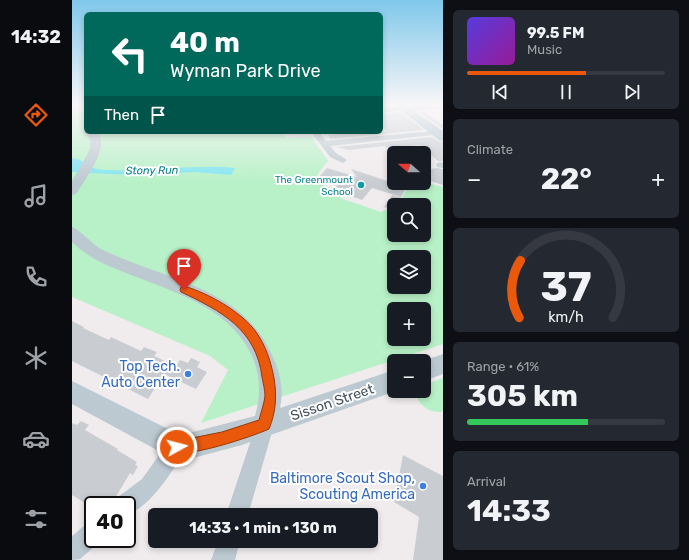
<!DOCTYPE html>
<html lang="en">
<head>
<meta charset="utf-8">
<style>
	:root { --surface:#171b24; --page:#242831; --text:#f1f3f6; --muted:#9ea1a6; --line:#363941; --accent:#ea580c }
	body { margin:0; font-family:Rubik,sans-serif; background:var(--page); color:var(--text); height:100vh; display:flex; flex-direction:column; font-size:15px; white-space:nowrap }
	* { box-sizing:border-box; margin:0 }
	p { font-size:13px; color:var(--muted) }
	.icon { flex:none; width:22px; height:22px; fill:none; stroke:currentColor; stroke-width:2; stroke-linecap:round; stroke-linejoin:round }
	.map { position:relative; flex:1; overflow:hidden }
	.details { display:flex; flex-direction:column; gap:10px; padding:10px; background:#0d0f14; width:246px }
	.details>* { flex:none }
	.banner { position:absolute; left:12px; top:12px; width:299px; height:122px; border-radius:6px; box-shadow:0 2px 6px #0003; background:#00695c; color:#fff; overflow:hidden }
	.needle { width:26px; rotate:290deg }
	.buttons { position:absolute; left:315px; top:146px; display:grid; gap:8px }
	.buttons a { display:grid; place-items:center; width:44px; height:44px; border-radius:6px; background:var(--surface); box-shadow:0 2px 6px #0003; font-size:20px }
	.speed { position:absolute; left:12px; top:496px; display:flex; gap:8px; font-size:20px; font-weight:700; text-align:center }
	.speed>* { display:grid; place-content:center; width:52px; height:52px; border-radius:50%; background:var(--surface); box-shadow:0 2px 6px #0003; line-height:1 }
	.speed .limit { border:2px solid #111; border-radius:6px; background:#fff; color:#111 }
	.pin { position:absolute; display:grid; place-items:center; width:34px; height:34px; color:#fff; margin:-41px -17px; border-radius:50% 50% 50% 0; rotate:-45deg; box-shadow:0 0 4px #0007 }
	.pin .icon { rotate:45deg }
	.me { position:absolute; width:44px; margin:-22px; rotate:83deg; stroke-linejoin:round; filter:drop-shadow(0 0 3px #0008) }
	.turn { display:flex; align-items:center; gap:14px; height:84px; padding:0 20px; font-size:18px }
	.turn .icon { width:52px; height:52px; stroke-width:2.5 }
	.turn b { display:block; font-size:28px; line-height:34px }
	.then { display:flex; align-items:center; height:38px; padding:0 20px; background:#0003; gap:8px; font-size:15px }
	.big { font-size:30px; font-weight:700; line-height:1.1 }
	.details .tile { flex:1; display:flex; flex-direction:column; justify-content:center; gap:6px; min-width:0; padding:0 14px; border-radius:6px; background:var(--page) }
	.details .dial { align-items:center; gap:0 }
	.dial svg { height:104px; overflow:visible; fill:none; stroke:var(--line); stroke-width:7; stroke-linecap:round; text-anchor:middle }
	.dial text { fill:var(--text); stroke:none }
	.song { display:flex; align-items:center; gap:12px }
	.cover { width:48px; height:48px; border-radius:6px; background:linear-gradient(135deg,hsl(250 70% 55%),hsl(300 70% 35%)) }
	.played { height:4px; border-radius:2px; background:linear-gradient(90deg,var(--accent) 60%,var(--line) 60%) }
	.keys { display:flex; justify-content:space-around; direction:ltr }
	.heat { display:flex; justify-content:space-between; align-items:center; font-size:22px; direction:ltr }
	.charge { height:6px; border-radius:3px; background:linear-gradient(90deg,#34c759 61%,var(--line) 0) }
	.trip { position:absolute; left:76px; top:508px; width:230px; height:40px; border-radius:6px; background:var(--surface); box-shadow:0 2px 6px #0003; font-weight:700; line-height:40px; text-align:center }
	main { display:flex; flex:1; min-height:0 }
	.tabs { display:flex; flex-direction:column; width:72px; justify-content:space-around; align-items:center; background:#090b0e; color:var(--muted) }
	.tabs .icon { width:28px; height:28px }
	.tabs .on { color:var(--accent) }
	.tabs b { font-size:18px; color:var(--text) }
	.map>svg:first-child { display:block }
	.green { fill:#b8f1c7; fill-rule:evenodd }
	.water { fill:#82e5f0 }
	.building { fill:#c9cdd2 }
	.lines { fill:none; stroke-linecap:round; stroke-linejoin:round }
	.minor { fill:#bcc9d0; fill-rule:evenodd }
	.tertiary { fill:#bcc9d0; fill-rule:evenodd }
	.secondary { fill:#bccbd5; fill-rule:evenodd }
	.primary { fill:#aac0ce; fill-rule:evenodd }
	.route { fill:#ea580c; stroke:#983908 }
	.culture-dot { fill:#0f9aa8; stroke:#fff; stroke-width:1.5 }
	.shop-dot { fill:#3f7fe0; stroke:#fff; stroke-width:1.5 }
	.labels { text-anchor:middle; stroke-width:4; stroke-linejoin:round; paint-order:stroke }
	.far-culture-label { font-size:10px; fill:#0d838f; stroke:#fff; text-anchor:end }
	.far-water-label { font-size:11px; font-style:italic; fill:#07808e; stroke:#fff }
	.near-shop-label { font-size:14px; fill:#366cbe; stroke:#fff; text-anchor:end }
	.near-street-label { font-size:14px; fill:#44535b; stroke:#fff }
</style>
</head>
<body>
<main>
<nav class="tabs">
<b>14:32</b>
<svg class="icon on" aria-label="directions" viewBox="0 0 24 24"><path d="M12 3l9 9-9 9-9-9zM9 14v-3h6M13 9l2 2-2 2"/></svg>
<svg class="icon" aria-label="music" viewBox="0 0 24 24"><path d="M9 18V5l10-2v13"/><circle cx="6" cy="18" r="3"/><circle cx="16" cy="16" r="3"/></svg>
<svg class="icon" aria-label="phone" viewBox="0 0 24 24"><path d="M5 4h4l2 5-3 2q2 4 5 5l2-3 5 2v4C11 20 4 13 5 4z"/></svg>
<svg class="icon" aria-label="climate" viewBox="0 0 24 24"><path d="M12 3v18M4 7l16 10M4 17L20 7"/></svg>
<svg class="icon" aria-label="car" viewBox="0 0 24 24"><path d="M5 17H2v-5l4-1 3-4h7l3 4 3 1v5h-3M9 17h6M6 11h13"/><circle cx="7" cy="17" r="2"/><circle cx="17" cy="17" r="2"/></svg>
<svg class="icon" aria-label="filters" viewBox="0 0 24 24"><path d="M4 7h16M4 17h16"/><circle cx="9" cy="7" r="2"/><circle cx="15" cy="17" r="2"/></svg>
</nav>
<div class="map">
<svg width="371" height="560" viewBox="0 0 371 560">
	<rect width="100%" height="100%" fill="#f0eced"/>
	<path class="green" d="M14,111V132H211L214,138L239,137L257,162L254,163L245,175C248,188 263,187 269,197L268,198L309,212L313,210L322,213V235H352V205H328L332,198L330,197L338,185L333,183H352V182L371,187V344L129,423L156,370L138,356L0,297V112ZM322,257H352V287H322ZM322,309H352V339H322Z
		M371,378V410L369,412C355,412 346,405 343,391H352V385Z"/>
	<path class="water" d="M0,158C12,159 15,167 25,169C29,170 33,170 37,170C79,172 121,164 163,168L159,175L124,172L59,175L0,172Z"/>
	<path class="building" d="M329,112L352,130L259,139L256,135L286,132H316L309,125V115Z
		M346,112H352L371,125V129Z
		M360,137L366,141L371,142V161H366L348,145L314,148L313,146L277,150L264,147Z
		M255,168L285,177L279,169L322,183H337L329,197L300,188L290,200L272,194L275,190L264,187L268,182L248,176Z
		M365,168L371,169V185L352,179V170Z
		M320,195L330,198L326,205H322V211L312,207Z
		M0,321L12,327L11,328L37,340L39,337L69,351L72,347L85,352L82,356L104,366L108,360L116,363L119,358L128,362L125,367L135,372L124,389L92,374L76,399L0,361Z
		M9,421L17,425L13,430L46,449L45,450L65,462L63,465L66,466L61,475L58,473L39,505H16L0,495V423L5,425Z
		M331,455L371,476V560H341L347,517L322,502Z"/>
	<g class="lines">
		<path class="minor" d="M332,107L335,109L334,110L309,113V109Z
			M371,130V134L258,146L264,153L275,160L271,163L258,157L239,132H247L254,141Z
			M371,162V168L365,167L364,165L365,163Z
			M193,416L200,418L202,425L176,515H154L184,425L186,418Z
			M105,437L112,440L115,447L112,454C96,476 81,504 55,515V505H43L46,497L70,479L98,440Z
			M21,522V539H30L29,541L8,559L0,560V536L13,525Z
			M146,541H168L163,560H139Z"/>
		<path class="tertiary" d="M14,129V132H23L27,134C36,149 14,178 6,191L4,194L0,195V181L15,155L18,148V138L10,132Z
			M0,227C7,229 20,244 29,249C89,279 170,286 200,355C208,372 212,389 208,408L322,370V391H324L170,445L121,458L105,460L96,456L0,404V381L106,434L121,432L183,416C189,395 189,375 179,354C156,305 95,290 49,271C31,264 14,256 0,242Z
			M371,354V374L352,381L351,361Z"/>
		<path class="secondary" d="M346,105H371V108L332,112L327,109L332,106Z"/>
		<path class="primary" d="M322,105H333L371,131V141L367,140Z"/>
	</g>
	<linearGradient id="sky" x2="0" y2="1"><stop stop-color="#7fc8eb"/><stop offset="0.57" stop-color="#f8f6f7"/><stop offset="1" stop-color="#f8f6f7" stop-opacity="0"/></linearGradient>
	<rect width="371" height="183" fill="url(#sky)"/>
	<path class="route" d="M112,286C136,293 170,312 184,332C194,346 199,362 202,378C205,396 204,412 197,429C179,437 116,458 100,452L98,447L100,442L150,432L187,420C189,412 192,404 193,396C193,390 191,383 190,377C184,329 149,311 109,292L108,290L109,287Z"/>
	<circle class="culture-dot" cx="289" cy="185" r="4"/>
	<g class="shop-dot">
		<circle cx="116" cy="374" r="4"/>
		<circle cx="351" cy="486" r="4"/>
	</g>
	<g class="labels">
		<g class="far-culture-label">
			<text x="281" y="183">The Greenmount<tspan x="281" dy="12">School</tspan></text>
		</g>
		<g class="far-water-label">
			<text transform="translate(80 170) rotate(-1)" y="4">Stony Run</text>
		</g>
		<g class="near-shop-label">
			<text x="108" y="371">Top Tech.<tspan x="108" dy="16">Auto Center</tspan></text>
			<text x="343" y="483">Baltimore Scout Shop,<tspan x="343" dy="16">Scouting America</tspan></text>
		</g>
		<g class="near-street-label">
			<text transform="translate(260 402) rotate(-19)" y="5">Sisson Street</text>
		</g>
	</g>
</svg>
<div class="buttons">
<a><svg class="needle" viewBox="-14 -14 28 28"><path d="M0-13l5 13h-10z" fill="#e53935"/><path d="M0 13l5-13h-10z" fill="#9ea1a6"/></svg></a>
<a><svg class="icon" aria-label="search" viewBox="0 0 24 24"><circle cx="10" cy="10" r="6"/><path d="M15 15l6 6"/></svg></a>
<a><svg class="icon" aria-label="layers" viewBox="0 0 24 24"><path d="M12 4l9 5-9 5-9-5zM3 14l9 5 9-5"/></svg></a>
<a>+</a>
<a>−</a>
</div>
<div class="speed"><div class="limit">40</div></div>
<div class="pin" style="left:112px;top:290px;background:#d93025"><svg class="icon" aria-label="arrive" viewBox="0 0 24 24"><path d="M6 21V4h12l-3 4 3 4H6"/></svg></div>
<svg class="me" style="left:105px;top:447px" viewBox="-20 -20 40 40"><circle r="17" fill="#ea580c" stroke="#fff" stroke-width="3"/><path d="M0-11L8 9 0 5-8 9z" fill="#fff"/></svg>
<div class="trip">14:33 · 1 min · 130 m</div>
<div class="banner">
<div class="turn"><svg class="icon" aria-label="left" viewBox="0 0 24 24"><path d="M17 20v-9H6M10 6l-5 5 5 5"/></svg><div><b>40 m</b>Wyman Park Drive</div></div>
<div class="then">Then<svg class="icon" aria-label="arrive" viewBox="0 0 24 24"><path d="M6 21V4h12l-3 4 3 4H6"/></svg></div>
</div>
</div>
<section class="details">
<div class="tile">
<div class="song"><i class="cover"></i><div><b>99.5 FM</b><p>Music</p></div></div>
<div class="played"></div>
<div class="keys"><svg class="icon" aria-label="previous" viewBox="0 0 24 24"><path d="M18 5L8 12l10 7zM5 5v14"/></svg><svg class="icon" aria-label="pause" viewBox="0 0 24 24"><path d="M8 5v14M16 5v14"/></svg><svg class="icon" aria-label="next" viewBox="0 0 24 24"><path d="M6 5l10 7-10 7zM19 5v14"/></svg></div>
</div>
<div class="tile"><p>Climate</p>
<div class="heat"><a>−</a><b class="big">22°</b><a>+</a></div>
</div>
<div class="tile dial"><svg viewBox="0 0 100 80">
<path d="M14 69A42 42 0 1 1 86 69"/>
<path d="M14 69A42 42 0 0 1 15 25" stroke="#ea580c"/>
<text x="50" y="56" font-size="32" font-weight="700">37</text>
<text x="50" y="72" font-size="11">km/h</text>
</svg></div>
<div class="tile"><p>Range · 61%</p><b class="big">305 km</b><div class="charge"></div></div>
<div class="tile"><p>Arrival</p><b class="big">14:33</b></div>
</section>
</main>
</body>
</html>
